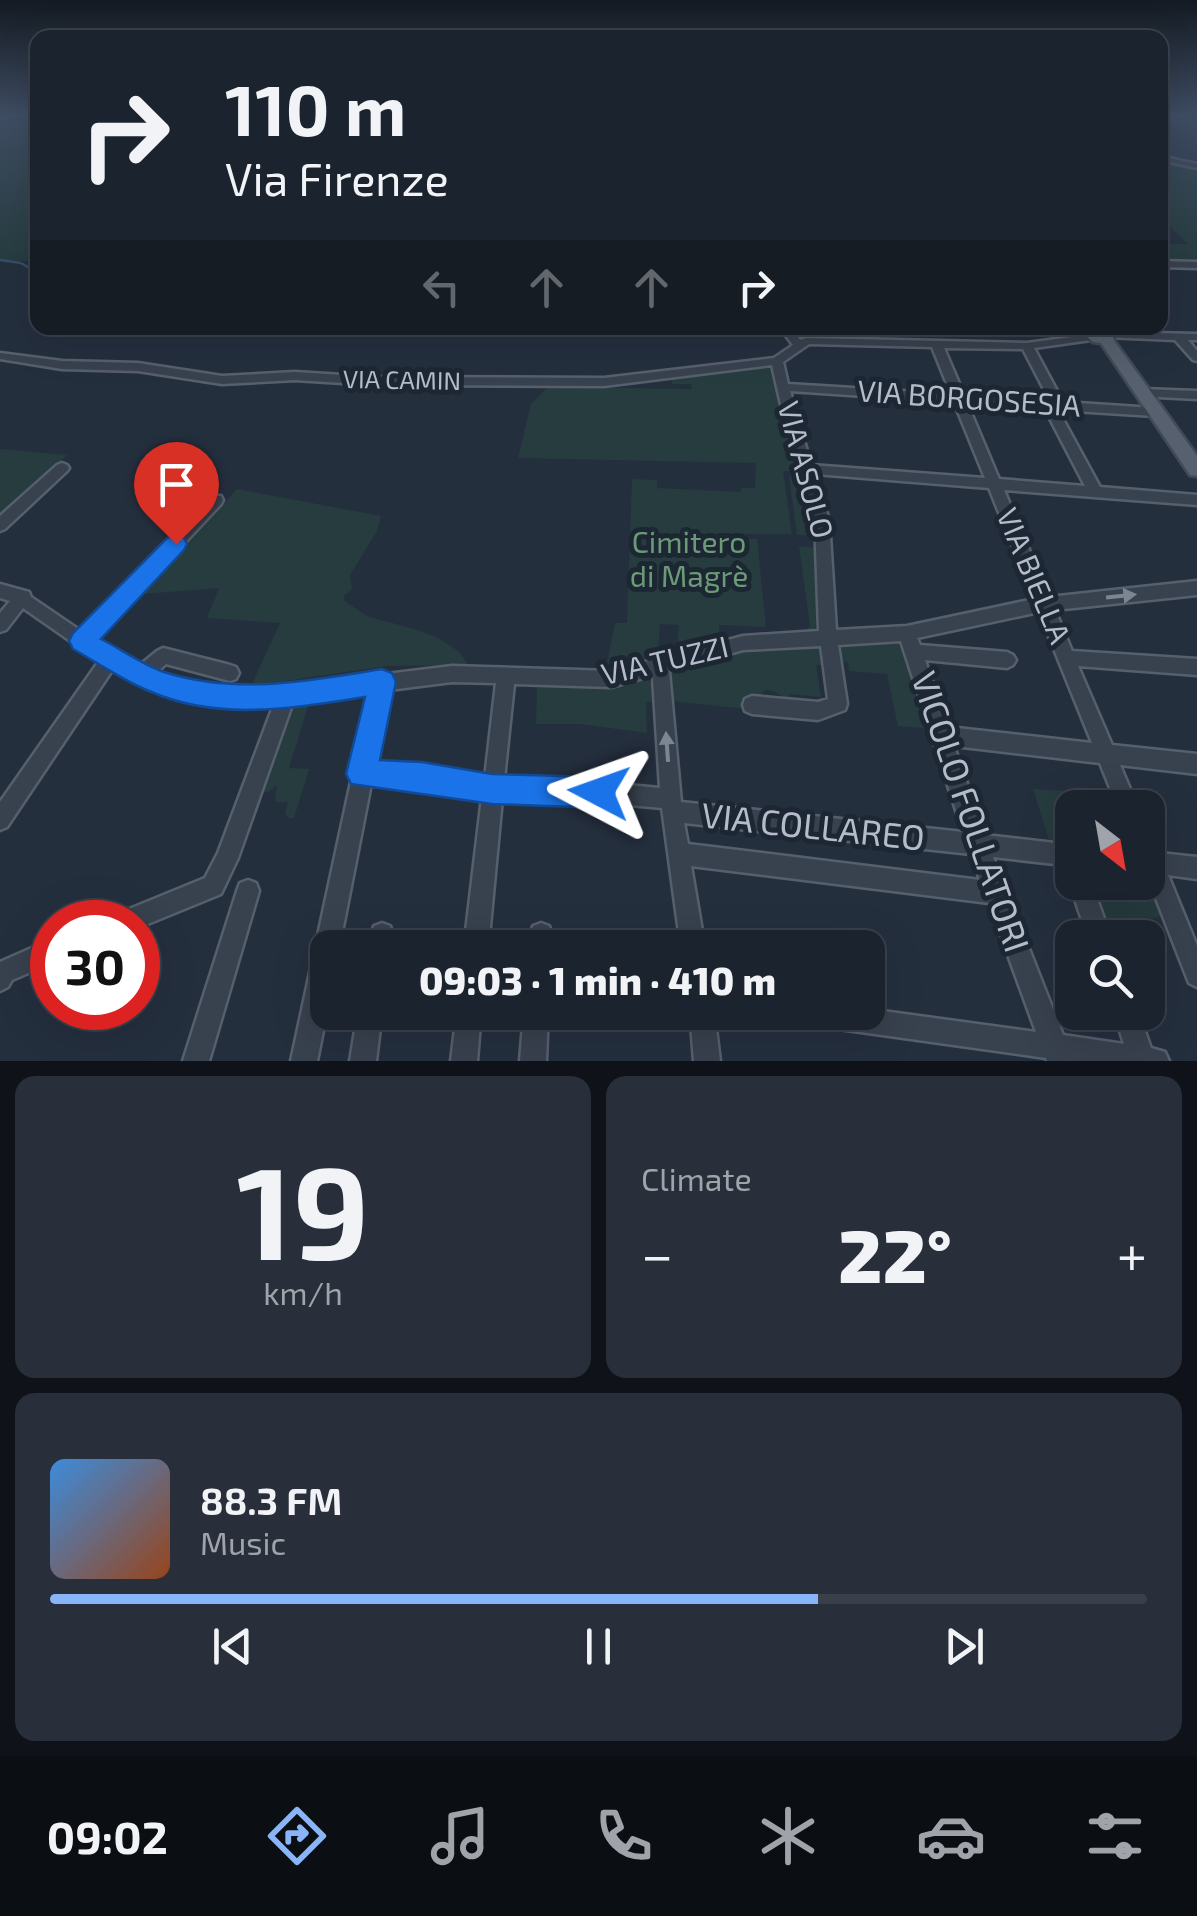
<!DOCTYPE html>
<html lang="en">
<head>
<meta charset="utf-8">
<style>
	:root { --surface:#1b232e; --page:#282f3a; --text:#f1f3f6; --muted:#a0a4aa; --line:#39404a; --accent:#8ab4f8 }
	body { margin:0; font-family:"Exo 2",sans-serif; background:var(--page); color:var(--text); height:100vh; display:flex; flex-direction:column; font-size:38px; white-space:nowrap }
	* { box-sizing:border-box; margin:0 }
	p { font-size:32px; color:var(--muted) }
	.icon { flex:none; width:55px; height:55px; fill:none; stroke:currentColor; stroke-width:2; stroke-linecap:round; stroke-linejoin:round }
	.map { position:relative; height:1061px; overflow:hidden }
	.side { display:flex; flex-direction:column; gap:15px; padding:15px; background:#0f1319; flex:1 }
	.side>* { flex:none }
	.hud { position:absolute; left:30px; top:30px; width:1138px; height:305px; border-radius:20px; box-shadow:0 10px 40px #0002,0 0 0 2px var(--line); background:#1b232e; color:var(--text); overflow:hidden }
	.needle { width:65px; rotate:149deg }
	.controls { position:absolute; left:1055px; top:790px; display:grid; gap:20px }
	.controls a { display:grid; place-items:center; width:110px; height:110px; border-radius:20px; background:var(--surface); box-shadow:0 10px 40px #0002,0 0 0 2px var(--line); font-size:50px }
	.speed { position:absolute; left:30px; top:900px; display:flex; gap:20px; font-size:50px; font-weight:700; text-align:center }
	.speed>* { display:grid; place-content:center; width:130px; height:130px; border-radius:50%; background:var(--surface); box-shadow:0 10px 40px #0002,0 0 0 2px var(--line); line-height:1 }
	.speed .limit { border:15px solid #d22; background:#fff; color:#111 }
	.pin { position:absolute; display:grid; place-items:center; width:85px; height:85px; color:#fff; margin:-102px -42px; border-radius:50% 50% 50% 0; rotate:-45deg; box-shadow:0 0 10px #0007 }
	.pin .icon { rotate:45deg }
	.me { position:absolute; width:110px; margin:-55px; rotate:274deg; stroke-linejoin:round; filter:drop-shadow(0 0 8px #0008) }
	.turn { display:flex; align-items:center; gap:35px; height:210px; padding:0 30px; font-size:45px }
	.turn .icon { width:130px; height:130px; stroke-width:2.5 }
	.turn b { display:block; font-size:70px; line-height:85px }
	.lanes { display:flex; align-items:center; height:95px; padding:0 30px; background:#0003; justify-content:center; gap:50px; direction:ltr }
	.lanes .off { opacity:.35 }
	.big { font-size:75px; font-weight:800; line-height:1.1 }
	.side .card { flex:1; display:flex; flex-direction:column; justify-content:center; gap:15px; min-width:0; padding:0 35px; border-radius:20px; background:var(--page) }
	.side .dial { align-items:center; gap:0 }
	.dial b { font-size:130px; line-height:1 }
	.song { display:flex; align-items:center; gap:30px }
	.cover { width:120px; height:120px; border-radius:15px; background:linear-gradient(135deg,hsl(210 70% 55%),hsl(20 70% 35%)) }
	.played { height:10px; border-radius:5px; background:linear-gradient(90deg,var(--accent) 70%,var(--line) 70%) }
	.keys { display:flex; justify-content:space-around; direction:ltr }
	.heat { display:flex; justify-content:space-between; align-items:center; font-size:55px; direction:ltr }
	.side .tiles { flex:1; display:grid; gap:15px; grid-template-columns:1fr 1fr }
	.card:last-child { grid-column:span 2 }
	.trip { position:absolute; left:310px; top:930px; width:575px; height:100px; border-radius:20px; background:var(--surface); box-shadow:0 10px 40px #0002,0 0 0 2px var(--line); font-weight:800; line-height:100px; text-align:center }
	.dock { display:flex; height:160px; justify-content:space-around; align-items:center; background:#0b0e12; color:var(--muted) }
	.dock .icon { width:70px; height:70px }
	.dock .on { color:var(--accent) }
	.dock b { font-size:45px; color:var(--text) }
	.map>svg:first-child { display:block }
	.green { fill:#263c3f }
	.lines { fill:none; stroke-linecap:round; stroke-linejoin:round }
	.stream { stroke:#394c67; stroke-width:2.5 }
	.minor-casing { stroke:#565f6c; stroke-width:5 }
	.major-casing { stroke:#414a57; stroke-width:5 }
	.minor { fill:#38414e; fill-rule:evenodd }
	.major { fill:#56606e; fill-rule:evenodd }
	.oneway { fill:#7c8592 }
	.route { fill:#1a73e8; stroke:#114b97; stroke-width:2.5 }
	.labels { text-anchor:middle; stroke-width:10; stroke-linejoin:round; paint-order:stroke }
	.far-street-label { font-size:25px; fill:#b4bcc9; stroke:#1d2633 }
	.street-label { font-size:30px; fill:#b4bcc9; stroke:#1d2633 }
	.park-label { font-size:30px; fill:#6b9a76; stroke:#1d2633 }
	.near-street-label { font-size:35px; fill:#b4bcc9; stroke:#1d2633 }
</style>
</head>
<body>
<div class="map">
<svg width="1197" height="1061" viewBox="0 0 1197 1061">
	<rect width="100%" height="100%" fill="#242f3e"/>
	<path class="green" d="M30,115H37V261H0V125L20,123Z
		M1160,159L1197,167V264L1160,262V244H1187L1170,226L1160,225Z
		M772,363C781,399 787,440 800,471H783L792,534H745L746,539H757L766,627L719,625V632L677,645L679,625L660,624L658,651L646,657L647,664L605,673L615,623H627L632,479L657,480V488L741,492V488H755L756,463L518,458L531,404L548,387L692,389L691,384H672V378L682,379V373Z
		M0,449L67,455L0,520Z
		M798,475L817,536L797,535L789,476Z
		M237,489L381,516L377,531L350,575L352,590L344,595V601C353,605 359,613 370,617C399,626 454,634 468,665L387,666L251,686L280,623L207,618L219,588L143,594Z
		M799,546L817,548L819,616L815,629L806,630L810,626Z
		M895,640L904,642L935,729L898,726L887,674L849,671L848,662H838L836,647L840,644Z
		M819,645L824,648L827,665H816L821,697L789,694V702L774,691L765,690L747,709L671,701L668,676C713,650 766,647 819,645Z
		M646,677L655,687L657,702H646L647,733L580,724H536L537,684L591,686Z
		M310,700L289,768L309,769L294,818H289L285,814L288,802H275L277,785L268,792L258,791L289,707Z
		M1033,789L1118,794L1125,807L1072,808V841L1049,840Z
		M1148,857L1170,914L1156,918L1097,919L1085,883L1148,882Z"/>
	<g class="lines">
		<path class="stream" d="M0,260L21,263L38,273"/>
		<defs>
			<path id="minor" d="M0,115H8L0,118Z
				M1160,156L1197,164V168L1160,160Z
				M1160,261L1197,262V268L1160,267Z
				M780,328H791L800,340L807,338L1027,343L1094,334L1098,335V339L1034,348L1063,402L1154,408L1160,412L1154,416L1058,410L1100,487L1197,495V505L1004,490L1049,597L1197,581V595L1055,610L1072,651L1197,659V675L1078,666L1112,745L1197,754V774L1120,765L1138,808H1118L1100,763L954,746L985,835L1072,845V866L993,857L1063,1035L1124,1044L1114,1012H1138L1151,1048L1165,1052L1169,1061H1047L1046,1058L803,1024L794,1021L791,1012H868V1009L1036,1032L989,903L691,866L705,948H681L662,808L563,799H502L488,948H464L482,797L422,787L371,784L339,948H328V1006L317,1061H291L352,777L351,774L371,692L293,702L238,858L221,894L138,928V922H114L117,914L205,878L218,853L274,704C217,711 164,694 113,669L7,827L0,830V802L99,661L23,608L6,630L0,632V613L10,601L0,598V584L29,592L31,597L81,631L211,496H221L223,500L221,504L94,640L140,665L157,651L163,648L230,665L236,667L239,673L236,679L230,681L166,664L157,672L202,685L247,691L452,666L611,671L743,636L819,631L815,520L784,418L772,365L604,386L375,385L295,380L222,384L138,371L62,369L0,359V353L62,361L138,363L222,376L295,372L375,377L604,378L774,358L793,345ZM809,344L932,347L951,394L788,384L783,362ZM944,348L1023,349L1050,401L964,395ZM790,391L954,402L985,478L811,465ZM967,403L1045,409L1085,486L999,479ZM815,474L989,488L1034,599L907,626L836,630L829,520ZM1039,612L1092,743L948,727L925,660L1007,668L1013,665L1016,660L1013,655L1007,652L920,645L917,638ZM901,641L963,832L681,802L669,671L743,650L821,646L828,699L818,702L752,696L745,699L743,705L745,711L752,714L818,720L845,710L847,704L838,645ZM650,676L653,678L660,788L563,779H504L514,684L611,687ZM452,682L496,683L485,778L422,767L375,765L389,690ZM684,823L971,854L980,880L688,844Z
				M1108,332L1197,334V340H1188L1197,351V361L1193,360L1175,340L1104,337L1102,335Z
				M1142,389L1197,391V399L1138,396V390Z
				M62,463L67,465L69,468L67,471L5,529L0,531V516L57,465Z
				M1148,841L1156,844L1159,853L1197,857V879L1168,875L1197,946V987L1189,983L1148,878Z
				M1072,874V882H1091L1111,938H1088L1069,882Z
				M248,880L256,883L259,891L209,1061H183L237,891L240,883Z
				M382,923L390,926L393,934L392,948H368L374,926Z
				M541,923L549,926L552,934V948H528L533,926Z
				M52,939V963L12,980L8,987L0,991V962Z
				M358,1012H382L376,1061H350Z
				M457,1012H481L477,1061H451Z
				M524,1012H548L546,1061H520Z
				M690,1012H714L720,1061H694Z"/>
			<path id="major" d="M1090,328L1111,331L1115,342L1197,456V476L1190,475L1101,343L1093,342L1084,334Z"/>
		</defs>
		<use href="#minor" class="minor-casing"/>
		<use href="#major" class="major-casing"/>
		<use href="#minor" class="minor"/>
		<use href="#major" class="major"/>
	</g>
	<defs><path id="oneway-solid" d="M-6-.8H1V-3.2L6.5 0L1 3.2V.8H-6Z" transform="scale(2.5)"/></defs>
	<g class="oneway">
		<use href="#oneway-solid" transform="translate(1121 596) rotate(-6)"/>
		<use href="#oneway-solid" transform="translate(667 747) rotate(-94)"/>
	</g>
	<linearGradient id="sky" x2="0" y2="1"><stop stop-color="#141a22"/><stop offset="0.44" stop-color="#3f4d63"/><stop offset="1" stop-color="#3f4d63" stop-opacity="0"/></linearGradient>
	<rect width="1197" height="263" fill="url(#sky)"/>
	<path class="route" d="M176,535L184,538L187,544L184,550L101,639C121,649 143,665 164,672C237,695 309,681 382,669L392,673L396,682L380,760L422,762L492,774L599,777L610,782L615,792L610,803L599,808L492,804L351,784L346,774L365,697C293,708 219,722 149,691C122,680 98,663 73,649L69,641L73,633L167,538Z"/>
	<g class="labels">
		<g class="far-street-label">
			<text transform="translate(402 380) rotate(1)" y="9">VIA CAMIN</text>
		</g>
		<g class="street-label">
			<text transform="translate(969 399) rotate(4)" y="10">VIA BORGOSESIA</text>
			<text transform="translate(805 470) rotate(75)" y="10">VIA ASOLO</text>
			<text transform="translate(1033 576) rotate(67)" y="10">VIA BIELLA</text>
			<text transform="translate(665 661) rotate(-13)" y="10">VIA TUZZI</text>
		</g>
		<g class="park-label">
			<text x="689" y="553">Cimitero<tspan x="689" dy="34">di Magrè</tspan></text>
		</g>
		<g class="near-street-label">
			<text transform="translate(970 812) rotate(71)" y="12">VICOLO FOLLATORI</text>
			<text transform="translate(813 827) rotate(6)" y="12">VIA COLLAREO</text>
		</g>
	</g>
</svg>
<div class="controls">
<a><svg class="needle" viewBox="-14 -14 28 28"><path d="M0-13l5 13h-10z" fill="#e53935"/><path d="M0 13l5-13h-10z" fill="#a0a4aa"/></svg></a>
<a><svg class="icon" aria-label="search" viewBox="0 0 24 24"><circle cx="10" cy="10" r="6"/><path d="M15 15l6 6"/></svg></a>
</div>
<div class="speed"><div class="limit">30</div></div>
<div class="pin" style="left:176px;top:544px;background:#d93025"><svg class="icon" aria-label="arrive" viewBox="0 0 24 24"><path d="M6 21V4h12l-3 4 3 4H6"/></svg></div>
<svg class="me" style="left:599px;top:792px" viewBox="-20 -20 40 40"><path d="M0-17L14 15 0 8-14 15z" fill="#1a73e8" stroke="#fff" stroke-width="4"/></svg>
<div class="trip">09:03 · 1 min · 410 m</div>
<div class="hud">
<div class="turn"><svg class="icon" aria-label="right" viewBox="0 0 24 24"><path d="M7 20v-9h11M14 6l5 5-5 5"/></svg><div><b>110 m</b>Via Firenze</div></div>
<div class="lanes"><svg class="icon off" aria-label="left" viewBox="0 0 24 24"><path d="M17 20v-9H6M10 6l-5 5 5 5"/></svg><svg class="icon off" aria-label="ahead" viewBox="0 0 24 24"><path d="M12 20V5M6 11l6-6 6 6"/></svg><svg class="icon off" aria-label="ahead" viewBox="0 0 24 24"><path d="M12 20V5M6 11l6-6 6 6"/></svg><svg class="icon" aria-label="right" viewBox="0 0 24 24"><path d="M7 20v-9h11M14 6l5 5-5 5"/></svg></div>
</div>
</div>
<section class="side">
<div class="tiles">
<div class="card dial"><b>19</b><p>km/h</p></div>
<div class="card"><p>Climate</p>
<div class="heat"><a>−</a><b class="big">22°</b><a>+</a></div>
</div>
<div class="card">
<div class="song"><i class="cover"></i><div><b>88.3 FM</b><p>Music</p></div></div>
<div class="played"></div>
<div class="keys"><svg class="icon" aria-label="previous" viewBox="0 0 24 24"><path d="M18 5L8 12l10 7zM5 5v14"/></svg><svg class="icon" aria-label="pause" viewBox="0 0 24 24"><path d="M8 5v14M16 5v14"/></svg><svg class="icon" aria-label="next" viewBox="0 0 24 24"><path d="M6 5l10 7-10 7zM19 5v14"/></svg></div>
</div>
</div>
</section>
<nav class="dock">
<b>09:02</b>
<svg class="icon on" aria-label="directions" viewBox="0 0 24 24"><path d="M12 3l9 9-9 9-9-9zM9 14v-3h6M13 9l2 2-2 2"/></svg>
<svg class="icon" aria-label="music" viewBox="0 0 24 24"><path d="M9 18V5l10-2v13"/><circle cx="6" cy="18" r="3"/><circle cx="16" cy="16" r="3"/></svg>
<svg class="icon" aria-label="phone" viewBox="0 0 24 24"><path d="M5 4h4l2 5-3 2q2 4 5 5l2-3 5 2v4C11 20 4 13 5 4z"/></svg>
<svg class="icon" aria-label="climate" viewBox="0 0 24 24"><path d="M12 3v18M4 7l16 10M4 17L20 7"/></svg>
<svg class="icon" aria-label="car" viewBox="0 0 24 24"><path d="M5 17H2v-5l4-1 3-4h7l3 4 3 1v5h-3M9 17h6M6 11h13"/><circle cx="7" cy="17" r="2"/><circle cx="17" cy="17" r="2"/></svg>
<svg class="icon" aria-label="filters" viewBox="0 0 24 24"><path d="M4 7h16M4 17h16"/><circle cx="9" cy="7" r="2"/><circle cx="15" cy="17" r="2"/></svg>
</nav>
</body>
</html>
